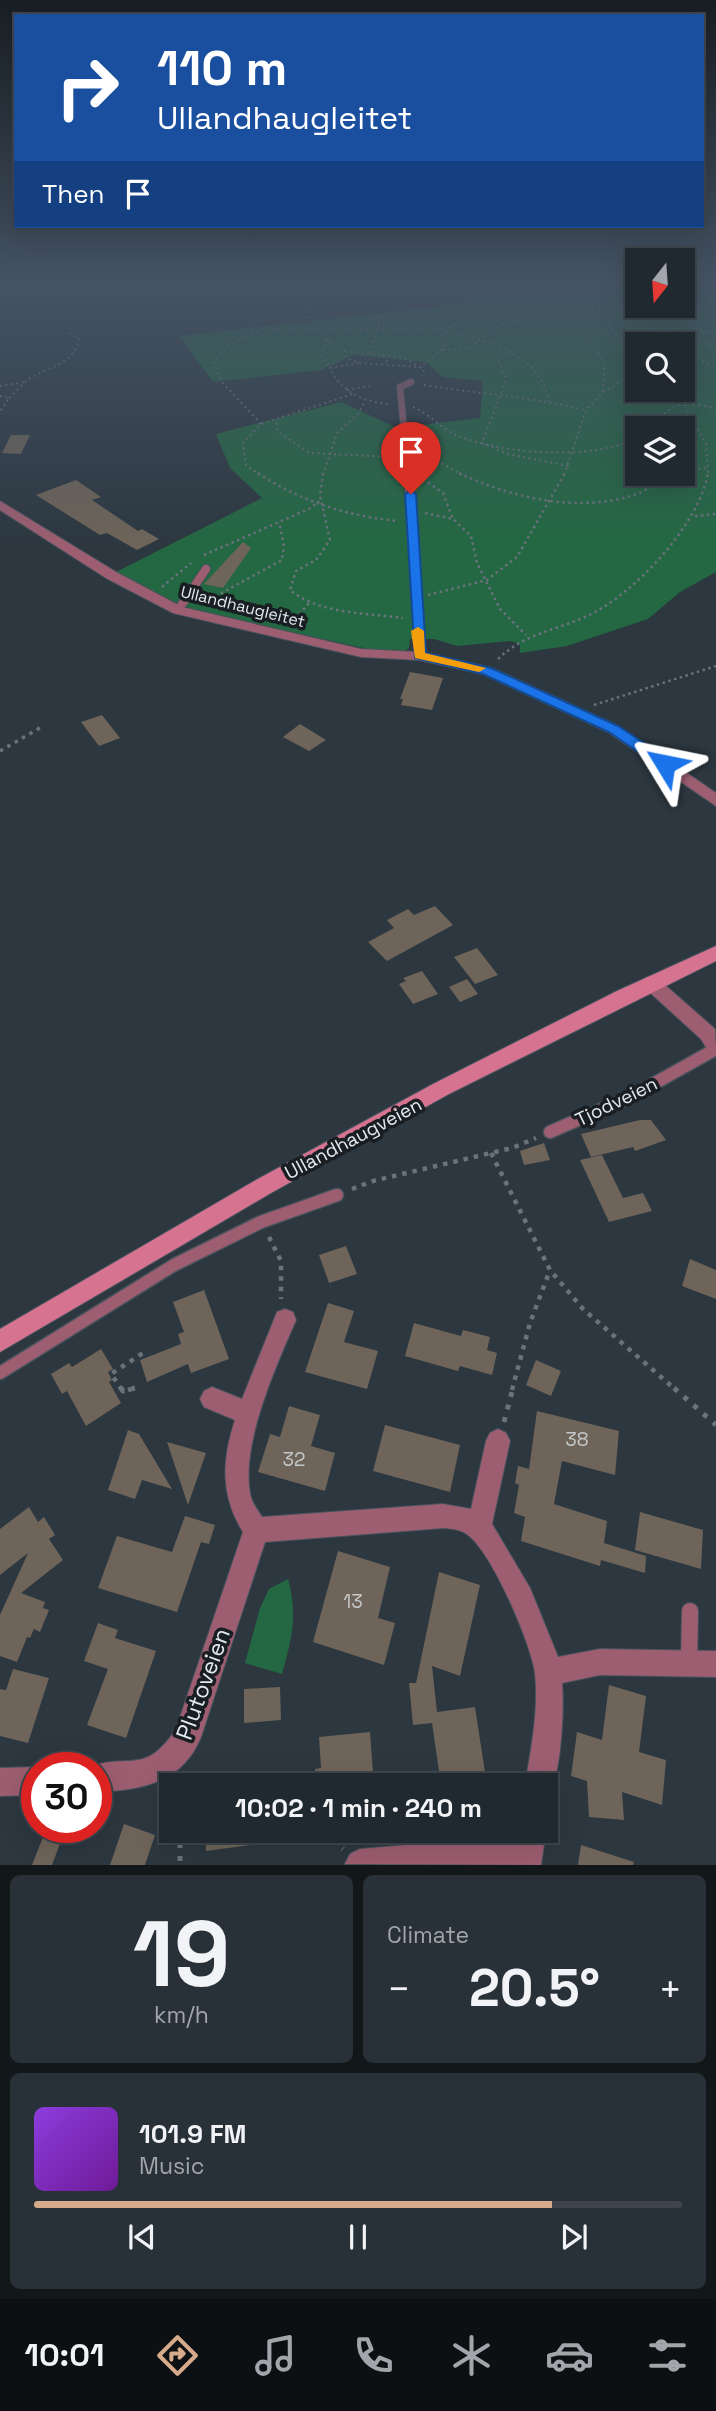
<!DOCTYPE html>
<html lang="en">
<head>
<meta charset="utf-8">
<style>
	:root { --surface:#212930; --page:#293138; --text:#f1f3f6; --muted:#a2a6ab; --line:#3e454c; --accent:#d6ab8b }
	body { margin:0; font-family:"Space Grotesk",sans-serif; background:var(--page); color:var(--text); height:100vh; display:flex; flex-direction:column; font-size:26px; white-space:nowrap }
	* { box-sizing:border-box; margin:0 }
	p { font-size:23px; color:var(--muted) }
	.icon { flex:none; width:38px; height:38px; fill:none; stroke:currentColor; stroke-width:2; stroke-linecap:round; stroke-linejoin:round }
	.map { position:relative; height:1865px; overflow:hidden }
	.sheet { display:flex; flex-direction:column; gap:10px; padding:10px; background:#12171a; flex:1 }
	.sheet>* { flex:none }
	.hud { position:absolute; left:14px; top:14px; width:690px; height:214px; border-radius:0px; box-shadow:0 7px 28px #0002,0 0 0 2px var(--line); background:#1a4fa0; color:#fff; overflow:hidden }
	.needle { width:46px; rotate:197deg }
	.controls { position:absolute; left:625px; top:248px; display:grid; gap:14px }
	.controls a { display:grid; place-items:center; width:70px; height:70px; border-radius:0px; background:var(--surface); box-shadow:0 7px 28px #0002,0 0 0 2px var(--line); font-size:35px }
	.speed { position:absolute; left:21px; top:1752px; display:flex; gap:14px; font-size:35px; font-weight:700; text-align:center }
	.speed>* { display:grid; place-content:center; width:91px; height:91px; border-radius:50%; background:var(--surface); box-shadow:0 7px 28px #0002,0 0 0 2px var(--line); line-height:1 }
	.speed .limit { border:10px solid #d22; background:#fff; color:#111 }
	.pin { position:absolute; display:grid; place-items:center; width:60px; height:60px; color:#fff; margin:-72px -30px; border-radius:50% 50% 50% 0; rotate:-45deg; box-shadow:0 0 7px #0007 }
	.pin .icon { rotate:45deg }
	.me { position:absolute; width:77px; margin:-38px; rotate:305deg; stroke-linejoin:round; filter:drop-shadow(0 0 5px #0008) }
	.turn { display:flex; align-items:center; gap:24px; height:147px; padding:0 28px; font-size:32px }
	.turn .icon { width:91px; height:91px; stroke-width:2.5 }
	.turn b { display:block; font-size:49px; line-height:60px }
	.then { display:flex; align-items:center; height:66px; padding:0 28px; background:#0003; gap:14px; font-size:26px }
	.big { font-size:52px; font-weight:800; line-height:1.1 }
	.sheet .widget { flex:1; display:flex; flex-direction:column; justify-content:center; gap:10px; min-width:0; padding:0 24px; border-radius:10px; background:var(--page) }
	.sheet .dial { align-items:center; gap:0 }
	.dial b { font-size:91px; line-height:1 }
	.song { display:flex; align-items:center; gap:21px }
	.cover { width:84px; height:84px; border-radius:10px; background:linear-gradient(135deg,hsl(270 70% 55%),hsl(280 70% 35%)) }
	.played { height:7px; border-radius:4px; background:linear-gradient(90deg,var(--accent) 80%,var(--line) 80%) }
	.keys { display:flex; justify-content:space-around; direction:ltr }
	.heat { display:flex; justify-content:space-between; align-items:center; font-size:38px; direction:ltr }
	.sheet .tiles { flex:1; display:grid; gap:10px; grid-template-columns:1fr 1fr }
	.widget:last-child { grid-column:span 2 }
	.trip { position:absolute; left:159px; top:1773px; width:399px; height:70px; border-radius:0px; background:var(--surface); box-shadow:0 7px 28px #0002,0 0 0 2px var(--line); font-weight:800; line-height:70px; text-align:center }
	.dock { display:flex; height:112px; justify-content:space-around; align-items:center; background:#0d1013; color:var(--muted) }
	.dock .icon { width:49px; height:49px }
	.dock .active { color:var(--accent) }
	.dock b { font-size:32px; color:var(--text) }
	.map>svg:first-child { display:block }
	.green { fill:#236842; fill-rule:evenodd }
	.building { fill:#6e6459 }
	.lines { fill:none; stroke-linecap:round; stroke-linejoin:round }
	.service-far3-casing { stroke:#49535c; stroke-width:8 }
	.service-far2-casing { stroke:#49535c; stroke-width:10 }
	.service-far1-casing { stroke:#49535c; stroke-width:15 }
	.service-casing { stroke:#49535c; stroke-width:18 }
	.minor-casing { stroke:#49535c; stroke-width:2 }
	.secondary-casing { stroke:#49535c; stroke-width:2 }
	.path-far4 { stroke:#6a737b; stroke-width:2; stroke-dasharray:2 3.5; stroke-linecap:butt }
	.path-far3 { stroke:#6a737b; stroke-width:2.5; stroke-dasharray:2.5 3.5; stroke-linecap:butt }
	.path-far2 { stroke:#6a737b; stroke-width:3.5; stroke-dasharray:3.5 5; stroke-linecap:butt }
	.path-far1 { stroke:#6a737b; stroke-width:4.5; stroke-dasharray:4.5 6; stroke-linecap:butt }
	.path { stroke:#6a737b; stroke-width:5; stroke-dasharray:5 8; stroke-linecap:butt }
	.service-far3 { stroke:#9d5e71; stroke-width:6 }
	.service-far2 { stroke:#9d5e71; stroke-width:8 }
	.service-far1 { stroke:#9d5e71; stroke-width:12 }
	.service { stroke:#9d5e71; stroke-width:16 }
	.minor { fill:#9d5e71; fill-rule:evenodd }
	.secondary { fill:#d57391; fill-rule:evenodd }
	.route { fill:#1a73e8; stroke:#114b97; stroke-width:2 }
	.slow { fill:#f59e0b }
	.labels { text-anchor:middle; stroke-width:7; stroke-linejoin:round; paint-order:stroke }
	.far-street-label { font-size:16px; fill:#e2e9ee; stroke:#191e22 }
	.street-label { font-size:19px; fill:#e2e9ee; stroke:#191e22 }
	.near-number-label { font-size:19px; fill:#c5c8c9 }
	.near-street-label { font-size:23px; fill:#e2e9ee; stroke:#191e22 }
</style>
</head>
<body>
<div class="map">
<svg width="716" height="1865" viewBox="0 0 716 1865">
	<rect width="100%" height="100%" fill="#2c3740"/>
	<path class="green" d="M544,285H637V306H682L683,285H716V572L680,592L648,619L567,646L520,653V644L510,641L457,646L434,639H410L409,648L403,652L377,651L196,611L159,597L114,573L262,498L230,468L216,434L341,402L397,428L480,418L483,381L443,377L425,362L353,355L321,370L213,382L179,336L449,305L501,289L535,291ZM637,345H682V390H637ZM637,429H682V474H637Z
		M288,1579C298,1615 292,1638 282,1674L245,1663L260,1608L269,1589Z"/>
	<path class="building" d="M11,435H30L21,454L2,453Z
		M76,480L101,497L92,500L138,531L142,529L159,539L137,550L107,533L100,535L36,495Z
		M243,542L251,548L223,588L204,584Z
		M410,672L443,678L432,710L401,705L403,699H400Z
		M102,715L120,738L99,746L81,722Z
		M300,724L326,740L309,751L283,737Z
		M435,906L453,925L387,961L368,942L394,928L387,920L408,909L414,915Z
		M477,948L498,975L475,984L454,957Z
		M422,971L438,994L413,1004L399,984L406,981L403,978Z
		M467,979L478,994L460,1002L449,987Z
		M640,1120H651L666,1140L635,1151L633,1147L591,1157L581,1134Z
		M544,1143L550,1160L524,1165L520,1151Z
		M602,1155L623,1198L643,1193L652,1211L609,1222L580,1160Z
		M346,1246L357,1274L329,1283L319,1255Z
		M690,1259L716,1270V1299L682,1286Z
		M204,1290L229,1359L191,1373L188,1364L147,1382L140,1360L181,1344L178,1334L184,1332L173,1302Z
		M328,1303L354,1311L344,1342L378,1351L367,1389L305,1372Z
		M414,1323L461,1336L463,1330L490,1337L487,1350L497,1353L492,1375L460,1366L458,1371L405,1356Z
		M101,1349L113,1369L108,1372L112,1380L109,1382L121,1403L86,1426L67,1391L62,1394L51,1374L69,1363L72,1367Z
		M536,1360L561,1371L551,1396L526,1385Z
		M289,1406L320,1415L311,1446L335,1453L325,1491L258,1472L270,1434L280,1437Z
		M537,1411L619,1431L615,1475L562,1461L554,1504L607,1521L604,1543L646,1556L645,1573L601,1560L600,1566L521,1541L525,1517L514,1513L519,1485L515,1483L518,1466L529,1469Z
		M385,1425L460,1445L450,1492L373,1471Z
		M128,1430L139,1434L172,1489L142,1480L135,1499L108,1490Z
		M167,1442L206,1453L188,1505Z
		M29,1507L38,1522L44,1517L55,1535L49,1539L63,1560L21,1593L45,1602L43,1608L49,1610L40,1632L34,1629L30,1638L27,1637L17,1662L0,1656V1615L28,1553L0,1575V1529Z
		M640,1512L703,1530L701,1569L635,1550Z
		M185,1516L215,1525L209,1544L201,1542L177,1612L98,1588L117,1536L172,1552Z
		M338,1551L390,1567L378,1618L395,1623L384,1665L313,1642Z
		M439,1572L480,1585L460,1676L432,1666L437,1712L475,1707L487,1785H441L432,1723L413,1725L409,1683H416Z
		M98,1623L118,1630L115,1638L156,1651L126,1738L87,1725L108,1669L84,1661Z
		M13,1669L49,1678L28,1743L0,1736V1689L6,1690Z
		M609,1685L646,1696L639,1752L666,1760L662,1805L622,1792L624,1820L589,1817L587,1781L571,1776L577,1732L602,1740Z
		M280,1687L281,1720L244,1723V1689Z
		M370,1732L374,1785H316L315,1769L321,1768L319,1737Z
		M124,1824L155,1835L145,1865H110Z
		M47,1827L64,1833L52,1865H32Z
		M206,1830H278L279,1841L206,1851Z
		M581,1845L634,1862L633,1865H578Z"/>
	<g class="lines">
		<defs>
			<path id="service-far3" d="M408,475L400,387L411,382"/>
			<path id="service-far2" d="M408,473L419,656
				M178,610L206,569"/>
			<path id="service-far1" d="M550,1132L630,1097L716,1049
				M0,1373L174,1265L261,1222L337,1195"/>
			<path id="service" d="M689,1664L690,1611"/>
			<path id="minor" d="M0,501L116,572L182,607L361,649L419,652L492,668L618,726L716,793V806L608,732L483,674L419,660L361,657L173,613L106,578L0,510Z
				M651,976L657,978L715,1029L716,1055L709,1052L701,1039L645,988L642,983L645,978Z
				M285,1309L293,1312L296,1320C276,1366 241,1443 250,1493C251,1502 257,1509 262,1517L443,1504L471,1509L486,1441L490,1433L498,1429L506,1433L510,1441L492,1524L530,1588L558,1657L600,1649L716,1651V1677L600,1675L562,1683C564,1705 562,1782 546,1796V1785H525C531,1749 539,1710 535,1673C531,1643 492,1553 468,1535C461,1529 452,1529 443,1528L265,1542L201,1737C182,1783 142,1790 96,1792V1768H87C128,1751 144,1778 176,1729L243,1532C220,1495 222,1460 235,1420L204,1407L200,1399L204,1391L212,1387L242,1399L277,1312Z
				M37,1767V1795L0,1796V1768Z
				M546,1829V1830L541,1865L345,1864L350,1854L360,1849L516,1836L517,1830Z"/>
			<path id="secondary" d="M716,946V961L449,1094L271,1193L0,1352V1329L256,1180L435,1083L617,991Z"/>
		</defs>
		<use href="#service-far3" class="service-far3-casing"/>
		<use href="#service-far2" class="service-far2-casing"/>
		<use href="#service-far1" class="service-far1-casing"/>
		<use href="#service" class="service-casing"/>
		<use href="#minor" class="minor-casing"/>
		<use href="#secondary" class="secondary-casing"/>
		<path class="path-far4" d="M300,285C308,316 313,338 345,351L347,358L359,363L420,367L424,370L422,376
			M597,285L593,296L600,308L599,317L587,325L585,340C606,353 606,370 602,393
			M650,306L647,325L655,345
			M648,315L698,359L716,366
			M383,316L394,318L380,324L373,319Z
			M599,317C624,334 618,351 637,367
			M476,318L524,317
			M695,328L716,334
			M678,335L716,346
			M692,338L696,333L691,324L696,317L687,304L716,298
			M328,339L322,356L330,368
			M443,350L470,348L499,325L554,313L593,290
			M345,351L383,355L389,364
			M511,351L498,360L506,381L482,443L508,454L569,466
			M369,353L380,324
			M383,355L404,358L420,367L444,348L441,330C482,338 543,353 548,401
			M359,363L330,368C340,392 364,402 389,404
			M424,385C478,394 532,397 585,410
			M0,386L25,382
			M347,390L370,386
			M677,390L706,444L708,475
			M0,396L9,398L0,412
			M9,398C16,392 22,384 29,379C47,367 76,364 79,339L67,331
			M413,407C430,414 441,429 458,436C505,454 592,461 637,438
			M276,423L278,432L310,453L394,457
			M261,424L222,382L214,363L228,345L264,329L441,330L508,305L600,308
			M648,429L661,415L683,402L716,408
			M427,455L462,475
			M419,456L427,455L424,475
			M682,471L708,468
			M260,475L246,465L243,443L261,424L353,394
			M323,475L337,433L358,414L366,400
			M564,475L586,410L602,393L637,372"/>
		<path class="path-far3" d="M258,473C299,501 348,516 397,521
			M323,473L320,496L330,540L316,560L296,571L290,590C319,614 367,613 403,618
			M424,473L423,479L443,493L453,519
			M459,473C511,498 580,514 637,494C650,489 662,480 675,474
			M425,513L453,519L471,536L477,563L500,609L526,635
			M695,516L716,514
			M204,555L311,508L319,501
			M162,587L191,563
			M428,595L487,580L517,557L565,473
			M205,602L282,560L284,546L279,522
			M291,623L311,601
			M498,659C524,634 553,631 585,617C633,596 699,525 708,473
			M594,705L716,666"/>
		<path class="path-far2" d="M0,751L43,726"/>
		<path class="path-far1" d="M491,1153L550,1270L583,1309L676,1390
			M352,1189L373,1181L512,1148L536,1138
			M269,1237L281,1261V1299
			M122,1390L111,1374L146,1351
			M128,1390L135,1388
			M512,1390L530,1323L550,1270"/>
		<path class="path" d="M121,1388L123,1391L135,1388
			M674,1388L716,1425
			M504,1422L513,1388
			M180,1830V1865
			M324,1830L343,1849"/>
		<use href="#service-far3" class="service-far3"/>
		<use href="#service-far2" class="service-far2"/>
		<use href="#service-far1" class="service-far1"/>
		<use href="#service" class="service"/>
		<use href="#minor" class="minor"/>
		<use href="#secondary" class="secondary"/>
	</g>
	<linearGradient id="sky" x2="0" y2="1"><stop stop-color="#181e23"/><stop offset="0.52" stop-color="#455364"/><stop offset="1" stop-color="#455364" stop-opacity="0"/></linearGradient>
	<rect width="716" height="546" fill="url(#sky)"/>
	<path class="route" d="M411,490L416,494L426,653L491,668L618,726L670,760V767H660L609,732L483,674L415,658L405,494Z"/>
	<path class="slow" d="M418,627L424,631L425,653L486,668L479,672L415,658L411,631Z"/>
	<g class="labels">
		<g class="far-street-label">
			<text transform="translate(243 606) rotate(14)" y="6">Ullandhaugleitet</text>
		</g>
		<g class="street-label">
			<text transform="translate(616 1101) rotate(-26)" y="7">Tjodveien</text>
			<text transform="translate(353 1138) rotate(-28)" y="7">Ullandhaugveien</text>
		</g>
		<g class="near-number-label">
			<text x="577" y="1446">38</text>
			<text x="294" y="1466">32</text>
			<text x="353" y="1608">13</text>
		</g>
		<g class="near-street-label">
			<text transform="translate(203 1684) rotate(-70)" y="8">Plutoveien</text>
		</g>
	</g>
</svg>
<div class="controls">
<a><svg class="needle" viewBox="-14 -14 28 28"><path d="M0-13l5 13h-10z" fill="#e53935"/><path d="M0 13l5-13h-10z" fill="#a2a6ab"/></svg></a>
<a><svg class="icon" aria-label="search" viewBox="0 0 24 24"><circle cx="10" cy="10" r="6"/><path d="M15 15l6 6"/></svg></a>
<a><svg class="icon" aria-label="layers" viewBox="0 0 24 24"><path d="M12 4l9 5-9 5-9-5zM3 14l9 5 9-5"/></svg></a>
</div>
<div class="speed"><div class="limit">30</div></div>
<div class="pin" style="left:411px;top:494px;background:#d93025"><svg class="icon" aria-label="arrive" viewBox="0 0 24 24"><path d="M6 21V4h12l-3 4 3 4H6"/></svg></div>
<svg class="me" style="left:665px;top:764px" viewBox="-20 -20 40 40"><path d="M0-17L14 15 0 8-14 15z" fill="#1a73e8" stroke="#fff" stroke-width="4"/></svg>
<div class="trip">10:02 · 1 min · 240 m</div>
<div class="hud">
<div class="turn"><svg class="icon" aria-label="right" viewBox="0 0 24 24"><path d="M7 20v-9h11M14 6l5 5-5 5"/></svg><div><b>110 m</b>Ullandhaugleitet</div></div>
<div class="then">Then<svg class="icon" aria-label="arrive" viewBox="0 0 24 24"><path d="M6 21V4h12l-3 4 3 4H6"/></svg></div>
</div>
</div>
<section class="sheet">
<div class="tiles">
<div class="widget dial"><b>19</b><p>km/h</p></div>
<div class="widget"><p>Climate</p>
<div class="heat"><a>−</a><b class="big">20.5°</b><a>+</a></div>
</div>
<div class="widget">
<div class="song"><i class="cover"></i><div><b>101.9 FM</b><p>Music</p></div></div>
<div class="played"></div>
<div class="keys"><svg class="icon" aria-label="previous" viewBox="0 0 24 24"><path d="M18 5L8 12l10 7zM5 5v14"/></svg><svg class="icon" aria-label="pause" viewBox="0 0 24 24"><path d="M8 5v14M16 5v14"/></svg><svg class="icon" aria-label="next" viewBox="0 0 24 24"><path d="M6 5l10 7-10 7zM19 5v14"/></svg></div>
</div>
</div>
</section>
<nav class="dock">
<b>10:01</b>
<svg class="icon active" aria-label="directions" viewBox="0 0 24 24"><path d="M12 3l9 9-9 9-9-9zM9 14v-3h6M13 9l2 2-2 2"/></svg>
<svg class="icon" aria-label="music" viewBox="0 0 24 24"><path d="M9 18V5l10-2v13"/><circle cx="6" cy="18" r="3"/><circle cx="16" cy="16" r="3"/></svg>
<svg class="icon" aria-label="phone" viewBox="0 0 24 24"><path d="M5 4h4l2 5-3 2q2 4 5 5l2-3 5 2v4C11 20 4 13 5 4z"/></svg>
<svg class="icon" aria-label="climate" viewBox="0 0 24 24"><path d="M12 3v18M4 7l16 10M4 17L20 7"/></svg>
<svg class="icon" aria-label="car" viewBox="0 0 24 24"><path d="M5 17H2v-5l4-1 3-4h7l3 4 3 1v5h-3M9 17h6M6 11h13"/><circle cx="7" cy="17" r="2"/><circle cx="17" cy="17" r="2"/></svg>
<svg class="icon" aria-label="filters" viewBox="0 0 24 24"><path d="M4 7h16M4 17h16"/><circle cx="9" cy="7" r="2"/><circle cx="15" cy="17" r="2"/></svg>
</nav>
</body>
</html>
